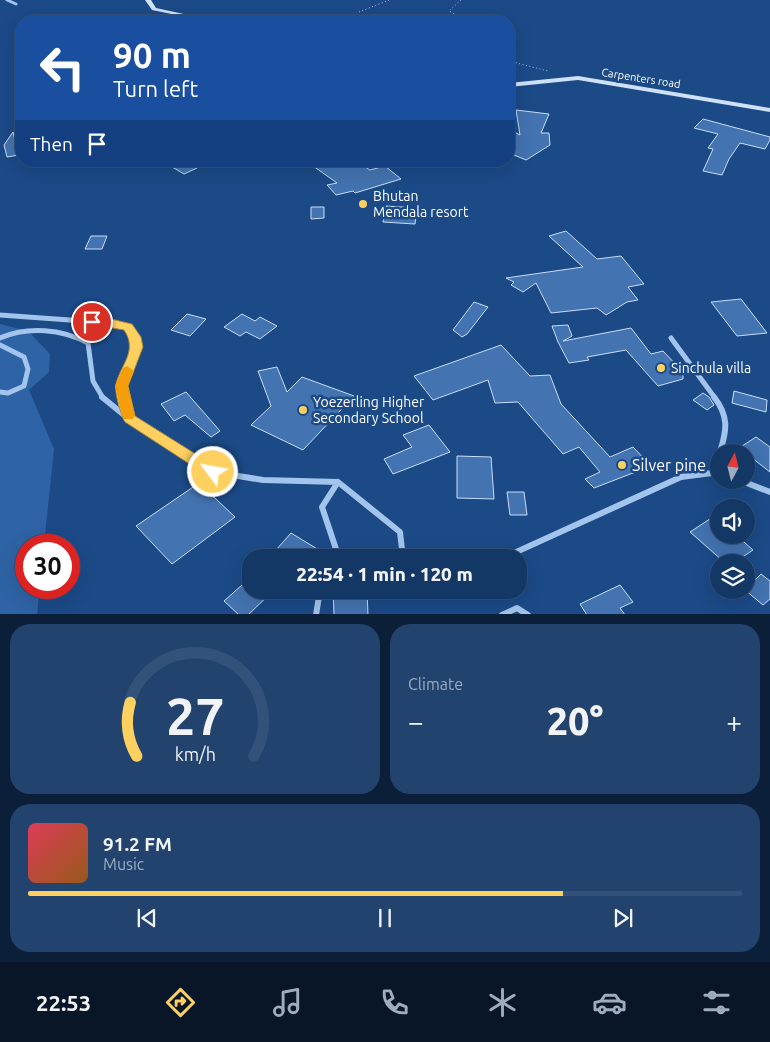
<!DOCTYPE html>
<html lang="en">
<head>
<meta charset="utf-8">
<style>
	:root { --surface:#143865; --page:#21436e; --text:#f1f3f6; --muted:#9dacbf; --line:#335279; --accent:#fed05f }
	body { margin:0; font-family:Ubuntu,sans-serif; background:var(--page); color:var(--text); height:100vh; display:flex; flex-direction:column; font-size:19px; white-space:nowrap }
	* { box-sizing:border-box; margin:0 }
	p { font-size:16px; color:var(--muted) }
	.icon { flex:none; width:28px; height:28px; fill:none; stroke:currentColor; stroke-width:2; stroke-linecap:round; stroke-linejoin:round }
	.map { position:relative; height:614px; overflow:hidden }
	.side { display:flex; flex-direction:column; gap:10px; padding:10px; background:#0b1f38; flex:1 }
	.side>* { flex:none }
	.top-card { position:absolute; left:15px; top:15px; width:500px; height:152px; border-radius:20px; box-shadow:0 5px 20px #0002,0 0 0 1px var(--line); background:#1a4fa0; color:#fff; overflow:hidden }
	.needle { width:32px; rotate:7deg }
	.fabs { position:absolute; left:710px; top:444px; display:grid; gap:10px }
	.fabs a { display:grid; place-items:center; width:45px; height:45px; border-radius:50%; background:var(--surface); box-shadow:0 5px 20px #0002,0 0 0 1px var(--line); font-size:25px }
	.speed { position:absolute; left:15px; top:534px; display:flex; gap:10px; font-size:25px; font-weight:700; text-align:center }
	.speed>* { display:grid; place-content:center; width:65px; height:65px; border-radius:50%; background:var(--surface); box-shadow:0 5px 20px #0002,0 0 0 1px var(--line); line-height:1 }
	.speed .limit { border:8px solid #d22; background:#fff; color:#111 }
	.pin { position:absolute; display:grid; place-items:center; width:42px; height:42px; color:#fff; margin:-21px; border:2px solid #fff; border-radius:50%; box-shadow:0 1px 5px #0007 }
	.me { position:absolute; width:55px; margin:-28px; rotate:302deg; stroke-linejoin:round; filter:drop-shadow(0 0 4px #0008) }
	.turn { display:flex; align-items:center; gap:18px; height:105px; padding:0 15px; font-size:22px }
	.turn .icon { width:65px; height:65px; stroke-width:2.5 }
	.turn b { display:block; font-size:35px; line-height:42px }
	.then { display:flex; align-items:center; height:48px; padding:0 15px; background:#0003; gap:10px; font-size:19px }
	.big { font-size:38px; font-weight:800; line-height:1.1 }
	.side .tile { flex:1; display:flex; flex-direction:column; justify-content:center; gap:8px; min-width:0; padding:0 18px; border-radius:20px; background:var(--page) }
	.side .dial { align-items:center; gap:0 }
	.dial svg { height:130px; overflow:visible; fill:none; stroke:var(--line); stroke-width:7; stroke-linecap:round; text-anchor:middle }
	.dial text { fill:var(--text); stroke:none }
	.song { display:flex; align-items:center; gap:15px }
	.cover { width:60px; height:60px; border-radius:8px; background:linear-gradient(135deg,hsl(350 70% 55%),hsl(30 70% 35%)) }
	.played { height:5px; border-radius:2px; background:linear-gradient(90deg,var(--accent) 75%,var(--line) 75%) }
	.keys { display:flex; justify-content:space-around; direction:ltr }
	.heat { display:flex; justify-content:space-between; align-items:center; font-size:28px; direction:ltr }
	.side .tiles { flex:1; display:grid; gap:10px; grid-template-columns:1fr 1fr }
	.tile:last-child { grid-column:span 2 }
	.trip { position:absolute; left:242px; top:549px; width:285px; height:50px; border-radius:20px; background:var(--surface); box-shadow:0 5px 20px #0002,0 0 0 1px var(--line); font-weight:800; line-height:50px; text-align:center }
	.tab-bar { display:flex; height:80px; justify-content:space-around; align-items:center; background:#081628; color:var(--muted) }
	.tab-bar .icon { width:35px; height:35px }
	.tab-bar .on { color:var(--accent) }
	.tab-bar b { font-size:22px; color:var(--text) }
	.map>svg:first-child { display:block }
	.green { fill:#2e63a5 }
	.building { fill:#4373b0; stroke:#c8def9 }
	.lines { fill:none; stroke-linecap:round; stroke-linejoin:round }
	.path { stroke:#a3c4ec; stroke-width:1; stroke-dasharray:1 2.5; stroke-linecap:butt }
	.street-far2 { stroke:#a3c4ec; stroke-width:3 }
	.street-far1 { stroke:#a3c4ec; stroke-width:5 }
	.street { stroke:#a3c4ec; stroke-width:6 }
	.secondary { fill:#cfe1f9; fill-rule:evenodd }
	.route { fill:#fed05f; stroke:#a5873e }
	.slow { fill:#f59e0b }
	.poi-dot { fill:#fed05f; stroke:#1b4a87; stroke-width:2 }
	.labels { text-anchor:middle; stroke-width:5; stroke-linejoin:round; paint-order:stroke }
	.far-street-label { font-size:11px; fill:#fff; stroke:#1b4a87 }
	.poi-label { font-size:14px; fill:#fff; stroke:#1b4a87; text-anchor:start }
	.near-poi-label { font-size:16px; fill:#fff; stroke:#1b4a87; text-anchor:start }
</style>
</head>
<body>
<div class="map">
<svg width="770" height="615" viewBox="0 0 770 615">
	<rect width="100%" height="100%" fill="#1b4a87"/>
	<path class="green" d="M0,324L28,331L50,354L49,372L29,390L54,449L44,545H26V588H40L37,614H0Z"/>
	<path class="building" d="M516,110L549,114L541,133H549L550,145L526,160L509,153V129L520,135Z
		M703,119L770,137V140L765,149L740,143L729,159L722,175L703,171L713,149L708,148L718,134L694,128Z
		M13,132L19,155L7,157L4,145Z
		M162,161H185L197,168L184,174Z
		M306,161H356L370,170L385,166L401,179L355,193L353,191L336,195L327,185L337,183Z
		M386,206L417,208L415,224L383,222Z
		M311,207H324V218L311,219Z
		M566,231L597,259L621,256L644,284L628,287L638,300L627,302L606,315L597,308L551,313L536,283L523,292L511,285L514,282L506,278L583,267L549,236Z
		M91,236H107L102,249H85Z
		M741,299L767,333L737,336L711,302Z
		M474,302L488,307L467,334L462,337L453,330Z
		M187,314L206,319L190,336L171,330Z
		M242,314L255,321L260,317L277,326L260,339L246,332L240,336L224,327Z
		M568,325L572,336L563,341L631,328L651,354L663,351L683,372V379L658,386L626,350L587,357L589,360L569,363L558,342L552,326Z
		M501,345L530,376L550,375L561,404L610,457L633,447L651,466L594,488L585,479L600,472L579,447L563,454L518,402L495,403L488,380L433,400L414,376Z
		M277,367L287,392L302,377L354,396L303,450L251,425L271,406L258,371Z
		M734,391L767,400L766,412L732,403Z
		M186,392L220,431L211,437L185,415L174,421L161,404Z
		M703,393L709,397L714,405L707,410L693,400Z
		M429,425L450,452L393,474L384,459L412,447L403,435Z
		M756,437L770,447V472L739,448Z
		M457,456L491,457L494,499L457,498Z
		M199,483L235,517L172,564L136,526Z
		M507,492H524L527,515H510Z
		M719,513V535H736L753,550L735,562H724L690,532Z
		M291,533L319,550L312,558H269Z
		M761,574L770,581V599L763,605L745,590Z
		M251,577V590H274L248,615H239L224,601Z
		M620,585L633,602L620,608L625,615H587L580,604Z
		M333,590H367L368,615H334Z"/>
	<g class="lines">
		<path class="path" d="M461,0L449,11L468,21
			M359,12L389,0
			M509,61L548,71"/>
		<path class="street-far2" d="M7,0L16,4"/>
		<path class="street-far1" d="M0,315L111,323L128,327C146,360 117,368 123,398
			M0,338C28,326 62,329 88,343L93,381L103,398
			M671,338L715,398
			M0,345L24,357L28,369L24,386L8,393L0,392"/>
		<path class="street" d="M102,397L129,419
			M123,397L129,419L213,472L263,480L338,482L400,532L403,558
			M714,397C729,416 727,430 720,452
			M712,473L719,456
			M739,480L770,492
			M338,482L322,507L339,558
			M503,558L681,477L712,473L719,475
			M316,615L320,590
			M502,615L517,608L528,615"/>
		<path class="secondary" d="M145,0H151L156,8L216,21H206L152,10Z
			M578,76L770,108V112L578,80L509,87V83Z"/>
	</g>
	<path class="route" d="M92,318L111,319L132,324L141,337L143,347L128,386L135,416L218,468L220,472L218,476L213,478L208,476L125,422C121,416 114,391 116,384C121,364 138,351 124,330L88,324L86,322Z"/>
	<path class="slow" d="M127,366L134,371L128,386L135,415L133,419H124L122,415L115,386L123,368Z"/>
	<g class="poi-dot">
		<circle cx="363" cy="204" r="5"/>
		<circle cx="661" cy="368" r="5"/>
		<circle cx="303" cy="410" r="5"/>
		<circle cx="622" cy="465" r="5"/>
	</g>
	<g class="labels">
		<g class="far-street-label">
			<text transform="translate(641 78) rotate(9)" y="4">Carpenters road</text>
		</g>
		<g class="poi-label">
			<text x="373" y="201">Bhutan<tspan x="373" dy="16">Mendala resort</tspan></text>
			<text x="671" y="373">Sinchula villa</text>
			<text x="313" y="407">Yoezerling Higher<tspan x="313" dy="16">Secondary School</tspan></text>
		</g>
		<g class="near-poi-label">
			<text x="632" y="471">Silver pine</text>
		</g>
	</g>
</svg>
<div class="fabs">
<a><svg class="needle" viewBox="-14 -14 28 28"><path d="M0-13l5 13h-10z" fill="#e53935"/><path d="M0 13l5-13h-10z" fill="#9dacbf"/></svg></a>
<a><svg class="icon" aria-label="sound" viewBox="0 0 24 24"><path d="M4 9h4l5-4v14l-5-4H4zM17 9q2 3 0 6"/></svg></a>
<a><svg class="icon" aria-label="layers" viewBox="0 0 24 24"><path d="M12 4l9 5-9 5-9-5zM3 14l9 5 9-5"/></svg></a>
</div>
<div class="speed"><div class="limit">30</div></div>
<div class="pin" style="left:92px;top:322px;background:#d93025"><svg class="icon" aria-label="arrive" viewBox="0 0 24 24"><path d="M6 21V4h12l-3 4 3 4H6"/></svg></div>
<svg class="me" style="left:213px;top:472px" viewBox="-20 -20 40 40"><circle r="17" fill="#fed05f" stroke="#fff" stroke-width="3"/><path d="M0-11L8 9 0 5-8 9z" fill="#fff"/></svg>
<div class="trip">22:54 · 1 min · 120 m</div>
<div class="top-card">
<div class="turn"><svg class="icon" aria-label="left" viewBox="0 0 24 24"><path d="M17 20v-9H6M10 6l-5 5 5 5"/></svg><div><b>90 m</b>Turn left</div></div>
<div class="then">Then<svg class="icon" aria-label="arrive" viewBox="0 0 24 24"><path d="M6 21V4h12l-3 4 3 4H6"/></svg></div>
</div>
</div>
<section class="side">
<div class="tiles">
<div class="tile dial"><svg viewBox="0 0 100 80">
<path d="M14 69A42 42 0 1 1 86 69"/>
<path d="M14 69A42 42 0 0 1 10 36" stroke="#fed05f"/>
<text x="50" y="56" font-size="32" font-weight="700">27</text>
<text x="50" y="72" font-size="11">km/h</text>
</svg></div>
<div class="tile"><p>Climate</p>
<div class="heat"><a>−</a><b class="big">20°</b><a>+</a></div>
</div>
<div class="tile">
<div class="song"><i class="cover"></i><div><b>91.2 FM</b><p>Music</p></div></div>
<div class="played"></div>
<div class="keys"><svg class="icon" aria-label="previous" viewBox="0 0 24 24"><path d="M18 5L8 12l10 7zM5 5v14"/></svg><svg class="icon" aria-label="pause" viewBox="0 0 24 24"><path d="M8 5v14M16 5v14"/></svg><svg class="icon" aria-label="next" viewBox="0 0 24 24"><path d="M6 5l10 7-10 7zM19 5v14"/></svg></div>
</div>
</div>
</section>
<nav class="tab-bar">
<b>22:53</b>
<svg class="icon on" aria-label="directions" viewBox="0 0 24 24"><path d="M12 3l9 9-9 9-9-9zM9 14v-3h6M13 9l2 2-2 2"/></svg>
<svg class="icon" aria-label="music" viewBox="0 0 24 24"><path d="M9 18V5l10-2v13"/><circle cx="6" cy="18" r="3"/><circle cx="16" cy="16" r="3"/></svg>
<svg class="icon" aria-label="phone" viewBox="0 0 24 24"><path d="M5 4h4l2 5-3 2q2 4 5 5l2-3 5 2v4C11 20 4 13 5 4z"/></svg>
<svg class="icon" aria-label="climate" viewBox="0 0 24 24"><path d="M12 3v18M4 7l16 10M4 17L20 7"/></svg>
<svg class="icon" aria-label="car" viewBox="0 0 24 24"><path d="M5 17H2v-5l4-1 3-4h7l3 4 3 1v5h-3M9 17h6M6 11h13"/><circle cx="7" cy="17" r="2"/><circle cx="17" cy="17" r="2"/></svg>
<svg class="icon" aria-label="filters" viewBox="0 0 24 24"><path d="M4 7h16M4 17h16"/><circle cx="9" cy="7" r="2"/><circle cx="15" cy="17" r="2"/></svg>
</nav>
</body>
</html>
